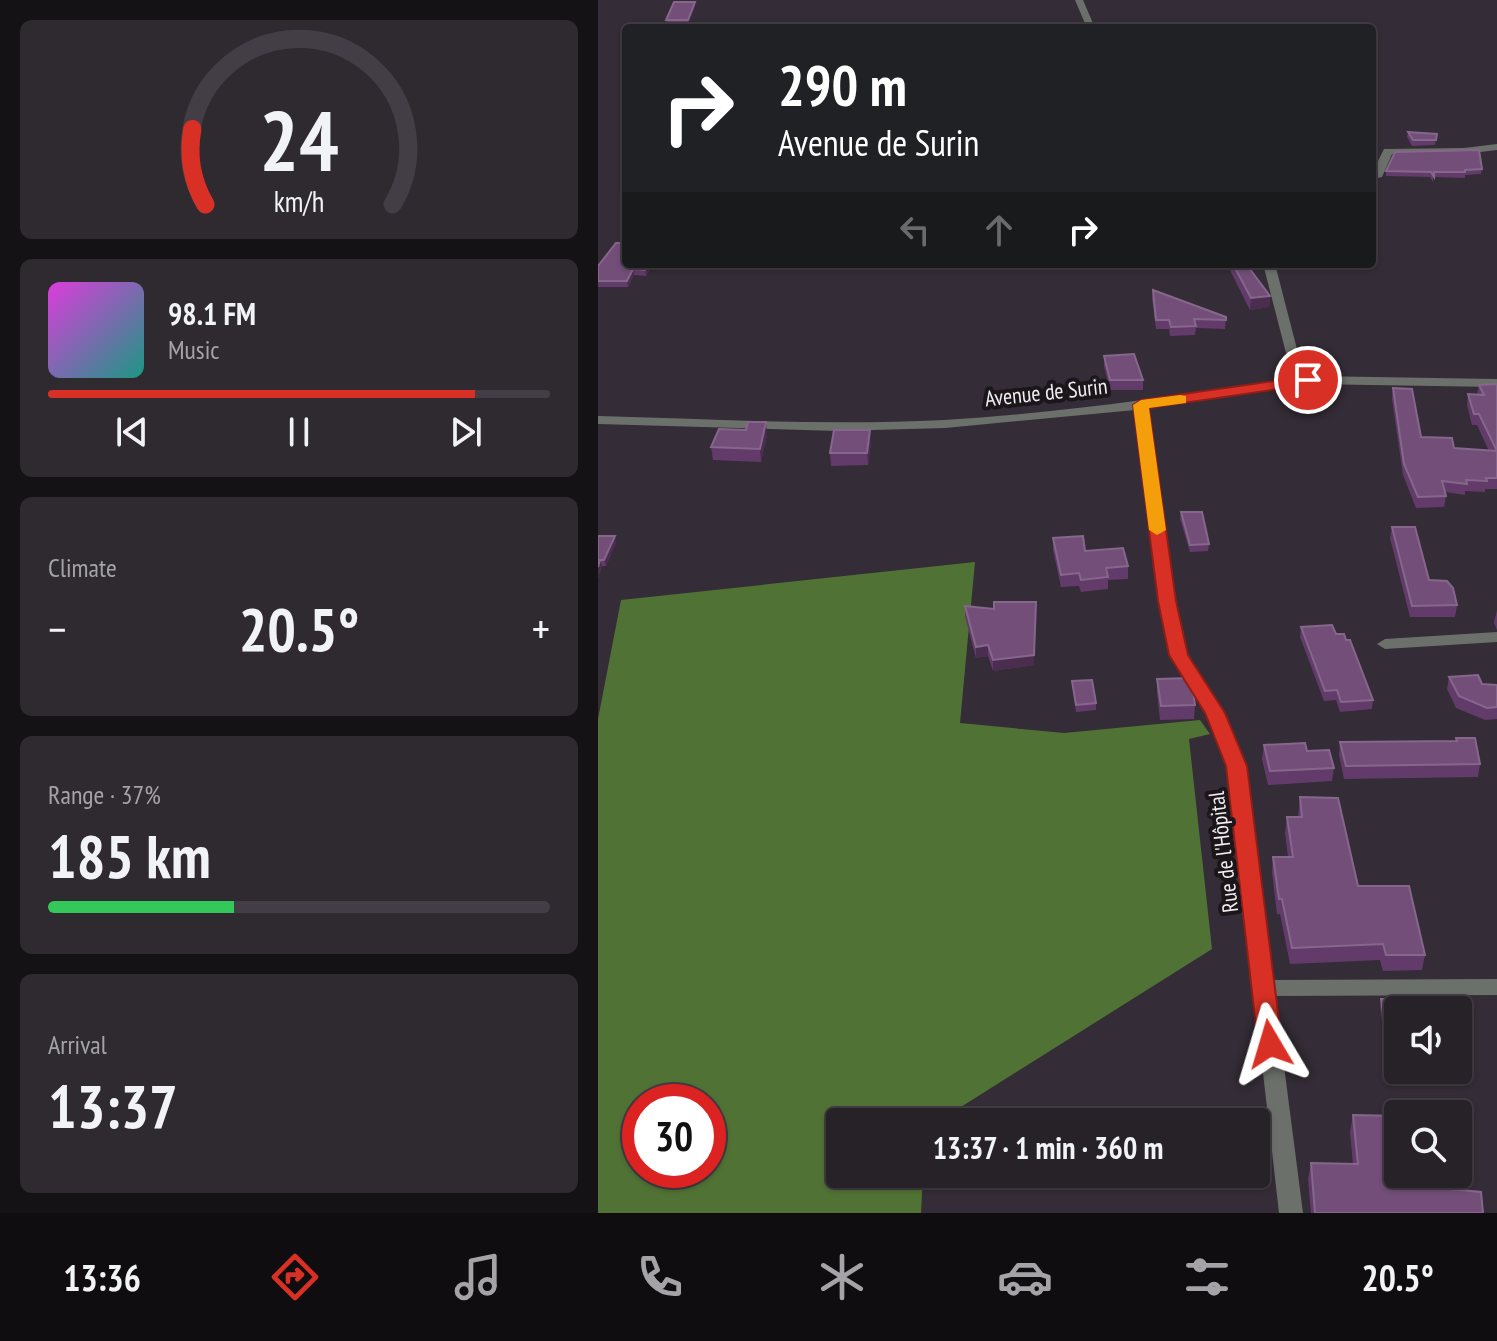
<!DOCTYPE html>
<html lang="en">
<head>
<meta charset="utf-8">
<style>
	:root { --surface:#272128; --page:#2f2930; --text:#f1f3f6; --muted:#a4a3a8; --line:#433e45; --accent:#d93025 }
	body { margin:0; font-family:"PT Sans Narrow",sans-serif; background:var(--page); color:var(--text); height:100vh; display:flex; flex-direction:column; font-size:30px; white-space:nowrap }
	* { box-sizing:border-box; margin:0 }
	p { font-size:26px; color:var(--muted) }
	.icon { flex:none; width:44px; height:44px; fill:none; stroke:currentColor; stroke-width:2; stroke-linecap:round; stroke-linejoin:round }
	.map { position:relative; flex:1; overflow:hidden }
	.drawer { display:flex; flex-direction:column; gap:20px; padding:20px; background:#151216; width:598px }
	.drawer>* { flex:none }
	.top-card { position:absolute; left:24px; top:24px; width:754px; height:244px; border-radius:8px; box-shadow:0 2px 6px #0004,0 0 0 2px var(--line); background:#202124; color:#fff; overflow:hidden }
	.tools { position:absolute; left:786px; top:996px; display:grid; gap:16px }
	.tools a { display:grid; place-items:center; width:88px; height:88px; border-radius:8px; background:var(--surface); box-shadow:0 2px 6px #0004,0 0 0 2px var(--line); font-size:40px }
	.speed { position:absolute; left:24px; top:1084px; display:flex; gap:16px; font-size:40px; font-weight:700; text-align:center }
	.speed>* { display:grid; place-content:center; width:104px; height:104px; border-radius:50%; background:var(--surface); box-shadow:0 2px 6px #0004,0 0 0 2px var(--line); line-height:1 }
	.speed .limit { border:12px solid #d22; background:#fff; color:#111 }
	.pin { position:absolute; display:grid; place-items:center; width:68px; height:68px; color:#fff; margin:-34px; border:4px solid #fff; border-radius:50%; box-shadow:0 2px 8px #0007 }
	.me { position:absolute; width:88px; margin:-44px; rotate:353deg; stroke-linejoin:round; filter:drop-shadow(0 0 6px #0008) }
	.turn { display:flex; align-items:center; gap:28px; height:168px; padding:0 24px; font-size:36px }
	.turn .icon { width:104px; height:104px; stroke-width:2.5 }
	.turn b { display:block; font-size:56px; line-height:68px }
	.lanes { display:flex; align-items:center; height:76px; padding:0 24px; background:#0003; justify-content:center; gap:40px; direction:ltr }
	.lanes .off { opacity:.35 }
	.big { font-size:60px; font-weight:800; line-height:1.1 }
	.drawer .card { flex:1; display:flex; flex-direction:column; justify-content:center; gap:12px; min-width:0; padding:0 28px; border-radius:12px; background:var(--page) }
	.drawer .dial { align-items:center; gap:0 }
	.dial svg { height:208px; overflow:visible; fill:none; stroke:var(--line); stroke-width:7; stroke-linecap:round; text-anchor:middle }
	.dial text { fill:var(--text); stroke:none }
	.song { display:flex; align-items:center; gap:24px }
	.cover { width:96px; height:96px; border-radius:12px; background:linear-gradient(135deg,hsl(300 70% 55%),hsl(170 70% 35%)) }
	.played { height:8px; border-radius:4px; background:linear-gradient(90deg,var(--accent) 85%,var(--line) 85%) }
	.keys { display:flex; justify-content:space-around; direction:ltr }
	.heat { display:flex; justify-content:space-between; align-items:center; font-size:44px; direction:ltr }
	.charge { height:12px; border-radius:6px; background:linear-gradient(90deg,#34c759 37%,var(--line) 0) }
	.trip { position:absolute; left:228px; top:1108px; width:444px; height:80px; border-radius:8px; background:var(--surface); box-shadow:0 2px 6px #0004,0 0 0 2px var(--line); font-weight:800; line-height:80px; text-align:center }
	.tab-bar { display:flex; height:128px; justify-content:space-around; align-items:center; background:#100d10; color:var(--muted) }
	.tab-bar .icon { width:56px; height:56px }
	.tab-bar .current { color:var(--accent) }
	.tab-bar b { font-size:36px; color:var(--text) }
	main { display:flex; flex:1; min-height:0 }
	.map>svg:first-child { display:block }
	.forest { fill:#517235; fill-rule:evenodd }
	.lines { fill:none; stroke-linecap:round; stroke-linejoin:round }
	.minor { fill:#6c706a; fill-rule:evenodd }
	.wall { fill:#633b6a }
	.shaded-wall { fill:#4a2d4f }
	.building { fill:#724e79; stroke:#86678c; stroke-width:2 }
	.route { fill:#d93025; stroke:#8d1f18; stroke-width:2 }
	.slow { fill:#f59e0b }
	.labels { text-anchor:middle; stroke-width:8; stroke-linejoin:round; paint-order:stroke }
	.street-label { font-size:22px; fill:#f2edf3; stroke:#1a161a }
</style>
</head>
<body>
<main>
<section class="drawer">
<div class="card dial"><svg viewBox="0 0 100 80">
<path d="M14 69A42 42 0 1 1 86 69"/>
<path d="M14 69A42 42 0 0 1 9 40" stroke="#d93025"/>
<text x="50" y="56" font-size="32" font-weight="700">24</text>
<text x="50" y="72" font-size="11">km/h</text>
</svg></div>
<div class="card">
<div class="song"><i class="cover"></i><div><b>98.1 FM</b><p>Music</p></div></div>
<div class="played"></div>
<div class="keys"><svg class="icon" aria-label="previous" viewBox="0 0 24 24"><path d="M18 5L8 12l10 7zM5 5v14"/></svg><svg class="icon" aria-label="pause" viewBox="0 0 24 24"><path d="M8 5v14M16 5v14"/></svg><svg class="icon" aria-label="next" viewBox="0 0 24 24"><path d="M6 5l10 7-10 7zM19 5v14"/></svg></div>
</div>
<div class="card"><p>Climate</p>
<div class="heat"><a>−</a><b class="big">20.5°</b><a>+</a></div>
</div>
<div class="card"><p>Range · 37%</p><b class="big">185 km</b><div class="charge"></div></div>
<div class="card"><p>Arrival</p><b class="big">13:37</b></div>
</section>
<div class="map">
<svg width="899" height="1213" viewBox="0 0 899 1213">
	<rect width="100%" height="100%" fill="#342c36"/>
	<path class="forest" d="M377,562L362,723L466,733L602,720L612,734L591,739L614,949L339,1122H242V1174H325L323,1213H0V719L23,600ZM42,1102H110V1170H42Z"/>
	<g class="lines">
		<path class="minor" d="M477,0H485L497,28H489Z
			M899,144V150L866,154H794L784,177L774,179V173L786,149L866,148Z
			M665,264H677L700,353L714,376L899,379V387L710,384L550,408L577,601L589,655L626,713L648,766L675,980L899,979V995L677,996L705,1213H681L630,766L608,713L573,655L561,601L537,410L347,428L239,431L0,424V416C115,419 231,426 346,420C465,413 584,395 702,377L688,353Z
			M899,632V642L787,649L779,644L787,639Z"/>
	</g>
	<path class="wall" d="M97,6L90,24L69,25L68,20Z
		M810,132L839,134L837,145L814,146L809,137Z
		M884,169L883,174L867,175V178L835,177V182L832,177L788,176V171Z
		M54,264L48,276L36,275L30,287H0V266Z
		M631,264H648L672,296L671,307L652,310L631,268Z
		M555,290L628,317L627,329L598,328L597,335L572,336L571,329H558L554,298Z
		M506,356L545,380V390H512L506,366Z
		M899,384V489H887V492L867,491V495L847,492L848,496L846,507L818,508L805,475L794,399L795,388L823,437L856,448L891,451L879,425H874L869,405L870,394H879L881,385Z
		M169,435L163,462L115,460L113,447Z
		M273,442L270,465L233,466L232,453Z
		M583,512L611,544L610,551L592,552L582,519Z
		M794,527L831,580L859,605L857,617H812L792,538Z
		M0,536L18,543L8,566H4L0,578Z
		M455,538L487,551L530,566V579L510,580V589L483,592L481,586L463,587L455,550Z
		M367,606L436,665L395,671L390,656L378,658L367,617Z
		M899,610V630L896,623Z
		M703,627L738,634L775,700L774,709L742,712L738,700L726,701L702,637Z
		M851,677L884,684L899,685V719L887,720L858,708L849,689Z
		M559,679L597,705L596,719L562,720L559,693Z
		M474,681L498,703V710L478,712Z
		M858,738L882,764L880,777L746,779L741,755L742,742L857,741Z
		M666,745L709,751L736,768L734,781L670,785L664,759Z
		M702,797L760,886L827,955L824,970L785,971L782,960L692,964L682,914H679L674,872L675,857H690L687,833L689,817H700Z
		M783,999L800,1010V1028H785L782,1006Z
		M755,1115L842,1188L885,1213H713L710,1179L713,1163L755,1164L752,1132Z"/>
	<path class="shaded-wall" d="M97,2V6L90,24V20Z
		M50,264H54L48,276L47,270Z
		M35,269L36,275L30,287L29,281Z
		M672,296L671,307L652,310L653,298Z
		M168,422L169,435L163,462L162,449Z
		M272,430L273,442L270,465L269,453Z
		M17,536L18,543L8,566L6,560Z
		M2,560L4,566L0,578V567Z
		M438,602L436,665L395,671V660Z
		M390,645V656L378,658V647Z"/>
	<path class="building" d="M76,2H97L90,20H68Z
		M810,132L839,134L838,140H815Z
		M881,150L884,169L867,170V172H836V177L833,172L788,171L797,152Z
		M28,231V264H50L47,270L35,269L29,281H0V266L18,243H23Z
		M635,264H648L672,296L653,298Z
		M555,290L628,317V320L596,319L598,326L573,327L571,320H558Z
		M536,354L545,380H512L506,356Z
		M899,384V451L881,414H876L870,394L886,395L881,385Z
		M795,388L814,389L823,437L854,438L856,448L899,451V478H888L889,481L868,480L869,484L844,481L848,496L820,497L806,464Z
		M150,422H168L162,449L113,447L121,429L148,430Z
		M236,430H272L269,453H232Z
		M583,512H604L611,544L592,545Z
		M794,527H817L831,580L849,581L855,588L859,605L814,606Z
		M0,536H17L6,560H2L0,567Z
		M485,536L487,551L525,548L530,566L508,568L510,577L483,580L481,573L463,575L455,538Z
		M396,602H438L436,655L395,660L390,645L378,647L367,606L396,609Z
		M734,625L738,634H746L748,640H752L775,700L743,702L739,690L727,691L703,627Z
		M880,675L884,684L899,685V707L889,708L861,696L851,677Z
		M593,678L597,705L563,706L559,679Z
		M494,680L498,703L478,705L474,681Z
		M858,738H877L882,764L748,766L742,742L859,741Z
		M707,743L709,751L731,750L736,768L672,771L666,745Z
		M702,797L740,798L760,886H811L827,955H788L785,944L694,948L684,899H681L675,857H695L689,817H704Z
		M783,999L825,1000L827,1010H800V1021L786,1020Z
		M755,1115L800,1116V1174H839L842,1188L883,1192L885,1213H717L713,1163L760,1164Z"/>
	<path class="route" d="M710,376L715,377V384L551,408L578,601L590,655L627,713L649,766L684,1044L680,1051L672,1054L663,1051L660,1044L628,766L607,713L571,655L560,601L535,405L543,400Z"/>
	<path class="slow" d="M582,395L588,396V403L551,408L568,530L559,535L551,530L535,405L543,400Z"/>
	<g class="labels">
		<g class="street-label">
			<text transform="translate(448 392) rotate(-6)" y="8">Avenue de Surin</text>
			<text transform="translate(625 852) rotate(-97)" y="8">Rue de l'Hôpital</text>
		</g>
	</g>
</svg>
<div class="tools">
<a><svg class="icon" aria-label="sound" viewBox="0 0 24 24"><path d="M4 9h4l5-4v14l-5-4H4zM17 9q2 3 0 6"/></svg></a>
<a><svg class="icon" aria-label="search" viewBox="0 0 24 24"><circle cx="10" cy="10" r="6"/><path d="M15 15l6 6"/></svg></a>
</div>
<div class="speed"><div class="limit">30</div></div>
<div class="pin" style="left:710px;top:380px;background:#d93025"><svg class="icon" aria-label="arrive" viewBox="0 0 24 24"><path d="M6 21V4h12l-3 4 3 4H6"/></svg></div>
<svg class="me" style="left:672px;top:1044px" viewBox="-20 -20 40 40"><path d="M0-17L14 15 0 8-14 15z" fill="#d93025" stroke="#fff" stroke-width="4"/></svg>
<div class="trip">13:37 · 1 min · 360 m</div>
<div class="top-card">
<div class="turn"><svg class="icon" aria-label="right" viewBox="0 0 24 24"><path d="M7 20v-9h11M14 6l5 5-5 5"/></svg><div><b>290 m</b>Avenue de Surin</div></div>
<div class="lanes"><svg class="icon off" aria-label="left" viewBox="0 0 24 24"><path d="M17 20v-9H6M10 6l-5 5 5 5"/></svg><svg class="icon off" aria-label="ahead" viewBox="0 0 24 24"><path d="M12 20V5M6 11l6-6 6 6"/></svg><svg class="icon" aria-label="right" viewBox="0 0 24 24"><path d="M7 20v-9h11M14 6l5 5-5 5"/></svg></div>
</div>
</div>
</main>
<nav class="tab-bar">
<b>13:36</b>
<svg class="icon current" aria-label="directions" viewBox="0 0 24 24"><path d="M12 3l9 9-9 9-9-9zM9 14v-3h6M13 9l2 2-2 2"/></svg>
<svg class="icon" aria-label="music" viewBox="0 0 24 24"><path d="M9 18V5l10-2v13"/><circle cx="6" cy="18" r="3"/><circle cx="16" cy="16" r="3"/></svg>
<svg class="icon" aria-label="phone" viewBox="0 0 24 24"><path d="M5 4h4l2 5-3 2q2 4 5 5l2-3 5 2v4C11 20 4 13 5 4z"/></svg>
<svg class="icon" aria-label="climate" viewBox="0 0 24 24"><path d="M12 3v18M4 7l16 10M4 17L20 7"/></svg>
<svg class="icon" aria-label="car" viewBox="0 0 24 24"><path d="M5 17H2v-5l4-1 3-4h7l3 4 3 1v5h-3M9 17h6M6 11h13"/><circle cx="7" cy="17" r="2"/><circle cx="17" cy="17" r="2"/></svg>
<svg class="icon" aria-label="filters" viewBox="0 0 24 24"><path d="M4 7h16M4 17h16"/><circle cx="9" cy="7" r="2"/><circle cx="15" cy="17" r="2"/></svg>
<b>20.5°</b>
</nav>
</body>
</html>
